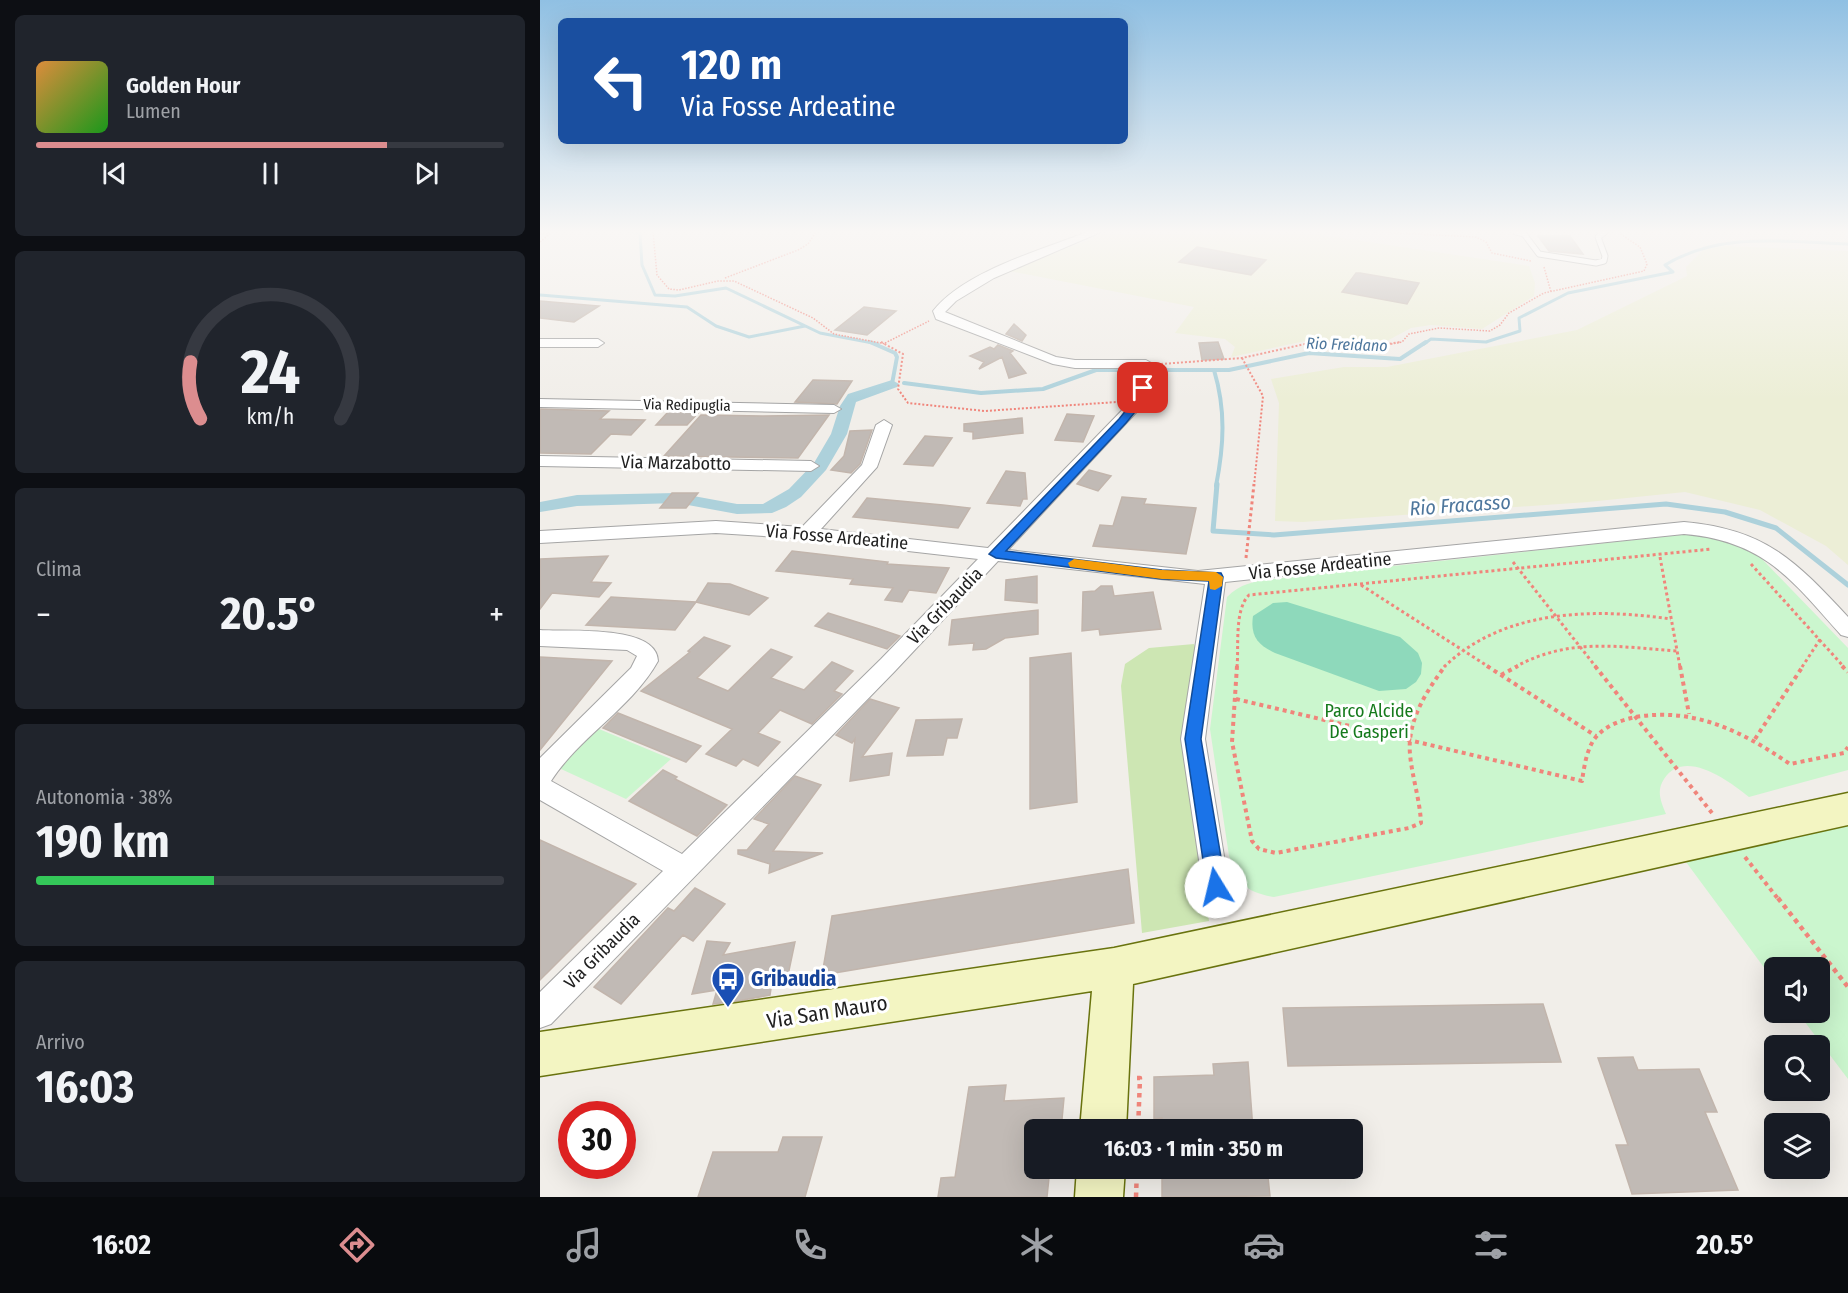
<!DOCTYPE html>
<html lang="it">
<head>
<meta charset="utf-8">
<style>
	:root { --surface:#171b24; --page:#20242c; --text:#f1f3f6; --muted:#9ea1a6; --line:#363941; --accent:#dc8d8f }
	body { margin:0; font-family:"Fira Sans Condensed",sans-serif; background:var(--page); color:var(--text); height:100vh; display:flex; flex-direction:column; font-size:22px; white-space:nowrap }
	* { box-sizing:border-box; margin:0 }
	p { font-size:20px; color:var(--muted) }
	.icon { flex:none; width:33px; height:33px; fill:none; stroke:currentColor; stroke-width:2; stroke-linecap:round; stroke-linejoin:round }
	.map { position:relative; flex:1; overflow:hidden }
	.panel { display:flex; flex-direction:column; gap:15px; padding:15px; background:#0d0f14; width:540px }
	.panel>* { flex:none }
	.guide { position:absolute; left:18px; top:18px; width:570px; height:126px; border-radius:9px; box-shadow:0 6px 24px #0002; background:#1a4fa0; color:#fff; overflow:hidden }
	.controls { position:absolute; left:1224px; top:957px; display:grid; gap:12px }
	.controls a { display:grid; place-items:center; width:66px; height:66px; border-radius:9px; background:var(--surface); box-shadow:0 6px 24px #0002; font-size:30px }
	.speed { position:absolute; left:18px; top:1101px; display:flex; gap:12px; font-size:30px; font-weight:700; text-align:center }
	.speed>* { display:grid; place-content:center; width:78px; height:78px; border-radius:50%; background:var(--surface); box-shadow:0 6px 24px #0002; line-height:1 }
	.speed .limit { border:9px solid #d22; background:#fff; color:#111 }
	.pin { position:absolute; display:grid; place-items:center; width:51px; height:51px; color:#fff; margin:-26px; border-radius:12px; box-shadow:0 3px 9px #0006 }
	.me { position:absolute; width:66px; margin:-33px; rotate:351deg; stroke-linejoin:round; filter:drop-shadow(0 0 4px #0008) }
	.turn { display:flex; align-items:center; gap:21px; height:126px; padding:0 24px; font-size:27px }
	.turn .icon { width:78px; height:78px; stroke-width:2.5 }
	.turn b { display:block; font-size:42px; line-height:51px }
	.big { font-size:45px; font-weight:700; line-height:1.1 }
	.panel .tile { flex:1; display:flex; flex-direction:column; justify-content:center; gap:9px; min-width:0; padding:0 21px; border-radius:9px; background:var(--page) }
	.panel .dial { align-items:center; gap:0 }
	.dial svg { height:156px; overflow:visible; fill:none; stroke:var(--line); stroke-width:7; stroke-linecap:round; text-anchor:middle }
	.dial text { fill:var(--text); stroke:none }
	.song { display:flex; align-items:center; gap:18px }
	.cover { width:72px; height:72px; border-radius:9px; background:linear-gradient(135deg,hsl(30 70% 55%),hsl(120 70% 35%)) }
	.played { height:6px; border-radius:3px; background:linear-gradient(90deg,var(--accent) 75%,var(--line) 75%) }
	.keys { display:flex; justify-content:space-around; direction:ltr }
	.heat { display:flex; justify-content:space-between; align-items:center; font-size:33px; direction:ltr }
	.charge { height:9px; border-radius:4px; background:linear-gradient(90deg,#34c759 38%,var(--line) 0) }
	.trip { position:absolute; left:484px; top:1119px; width:339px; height:60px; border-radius:9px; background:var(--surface); box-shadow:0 6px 24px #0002; font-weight:700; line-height:60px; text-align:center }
	.tab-bar { display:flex; height:96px; justify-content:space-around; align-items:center; background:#090b0e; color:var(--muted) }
	.tab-bar .icon { width:42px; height:42px }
	.tab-bar .selected { color:var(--accent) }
	.tab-bar b { font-size:27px; color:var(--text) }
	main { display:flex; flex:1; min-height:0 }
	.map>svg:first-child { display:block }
	.farmland { fill:#eceed6 }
	.grass { fill:#cde6b3 }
	.park { fill:#cbf6ce }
	.pitch { fill:#8ed9bb }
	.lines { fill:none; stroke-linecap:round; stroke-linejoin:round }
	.stream-far2 { stroke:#add1db; stroke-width:3 }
	.stream-far1 { stroke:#add1db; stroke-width:4 }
	.stream { stroke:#add1db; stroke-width:5 }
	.canal { fill:#add1db; fill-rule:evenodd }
	.building { fill:#c1bab5; stroke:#c2b5ac; stroke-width:1.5 }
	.lane-casing { stroke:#a5a5a5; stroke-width:7 }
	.street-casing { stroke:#a5a5a5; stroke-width:2 }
	.secondary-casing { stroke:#69730e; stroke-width:3 }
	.path-far4 { stroke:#f0857b; stroke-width:1.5; stroke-dasharray:1.5 1.5; stroke-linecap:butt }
	.path-far3 { stroke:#f0857b; stroke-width:2; stroke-dasharray:2 2; stroke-linecap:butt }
	.path-far2 { stroke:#f0857b; stroke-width:3; stroke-dasharray:3 3; stroke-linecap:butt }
	.path-far1 { stroke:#f0857b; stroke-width:4; stroke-dasharray:4 4; stroke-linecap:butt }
	.path { stroke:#f0857b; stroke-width:4.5; stroke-dasharray:4.5 4.5; stroke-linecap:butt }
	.lane { stroke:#fff; stroke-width:5 }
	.street { fill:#fff; fill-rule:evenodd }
	.secondary { fill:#f3f5c2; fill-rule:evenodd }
	.route { fill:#1a73e8; stroke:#114b97; stroke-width:1.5 }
	.slow { fill:#f59e0b }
	.labels { text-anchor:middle; stroke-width:6; stroke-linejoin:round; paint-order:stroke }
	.far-street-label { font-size:15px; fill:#212121; stroke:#fff }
	.far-water-label { font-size:16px; font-style:italic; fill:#4d769c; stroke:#fff }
	.street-label { font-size:18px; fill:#212121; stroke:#fff }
	.park-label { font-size:18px; fill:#157a1c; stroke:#fff }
	.water-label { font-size:20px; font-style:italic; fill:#4d769c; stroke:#fff }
	.near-transit-label { font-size:21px; font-weight:bold; fill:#164399; stroke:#fff; text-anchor:start }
	.near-street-label { font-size:21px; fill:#212121; stroke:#fff }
</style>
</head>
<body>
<main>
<section class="panel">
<div class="tile">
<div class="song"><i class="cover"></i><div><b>Golden Hour</b><p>Lumen</p></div></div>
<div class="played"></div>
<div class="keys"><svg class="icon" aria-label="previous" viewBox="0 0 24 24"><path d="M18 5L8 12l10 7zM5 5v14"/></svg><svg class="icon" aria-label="pause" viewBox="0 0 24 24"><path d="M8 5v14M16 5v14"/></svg><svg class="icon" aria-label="next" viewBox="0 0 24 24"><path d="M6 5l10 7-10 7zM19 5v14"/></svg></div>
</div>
<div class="tile dial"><svg viewBox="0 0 100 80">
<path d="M14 69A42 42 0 1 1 86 69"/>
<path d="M14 69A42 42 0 0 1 9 40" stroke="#dc8d8f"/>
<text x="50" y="56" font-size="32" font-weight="700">24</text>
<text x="50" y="72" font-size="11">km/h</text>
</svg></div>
<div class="tile"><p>Clima</p>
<div class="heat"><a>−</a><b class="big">20.5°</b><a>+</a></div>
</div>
<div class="tile"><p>Autonomia · 38%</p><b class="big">190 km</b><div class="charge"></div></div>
<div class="tile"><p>Arrivo</p><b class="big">16:03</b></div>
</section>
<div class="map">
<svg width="1308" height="1197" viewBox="0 0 1308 1197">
	<rect width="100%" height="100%" fill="#f1eee9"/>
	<path class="farmland" d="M763,232L989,266L995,283L994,296L942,329L891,325L871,328L845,342L770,340L691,357L695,347L685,339L635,333L654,307L469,271L563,234Z
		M1185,246L1308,251V565L1286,546L1220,510L1145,492L1048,502L763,522L735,521L739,403L731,379L804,367H847L1037,330L1147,276L1146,267L1163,250Z"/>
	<path class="grass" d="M654,644L658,659L645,740L669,921L602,933L581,686L585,664L609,648Z"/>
	<path class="park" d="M1159,533L1201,545L1220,557L1308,648V770L1209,797C1188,780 1144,748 1124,779C1116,791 1121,802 1126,814L734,897C705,892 699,884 689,856L670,729L687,597C700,584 714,581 732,579Z
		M59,729L131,759L86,799L21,769L26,756Z
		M1308,824V1079L1258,1013L1280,1012V968H1234V981L1146,862Z"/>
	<path class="pitch" d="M747,602L860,637L878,653L882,663L881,674L876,682L866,689L839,691L735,653C718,645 710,636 713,616L733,603Z"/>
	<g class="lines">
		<path class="stream-far2" d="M91,232L100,233L102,265L115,295L135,296L186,288L280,333L338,344
			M0,295L147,307L176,326L209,337L265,326
			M884,344L891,339L946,342L980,331L979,318L1028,293L1133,272L1125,265C1181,231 1246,242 1308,244"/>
		<path class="stream-far1" d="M330,342L355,353L357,357L352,384
			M674,370C686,410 684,445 676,486
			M364,383L441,393L503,389L556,370H689L769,353L860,359L886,342"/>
		<path class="stream" d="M677,484L673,531L734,535L1126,504L1185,512L1236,528L1308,585"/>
		<path class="canal" d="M352,380L359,384L357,387L316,402L307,434L286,470L261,497L246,507L232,513L197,514L137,503L37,506L0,512V502L37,495L137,493L197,504H223L249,489L274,463L291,434L300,406L308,394Z"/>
	</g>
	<path class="building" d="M998,236H1030L1043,254L1009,251Z
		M657,247L726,260L711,275L639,262Z
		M816,273H820L879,283L867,304L802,292Z
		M0,301L59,306L34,322L0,318Z
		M324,307L356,311L327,335L295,330Z
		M474,324L486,335L482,341L466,334Z
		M678,342L684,359L662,360L659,343Z
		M458,345L473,351L470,353L486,373L469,378L462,357L439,369L444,362L430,356L450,347L454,349Z
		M273,380L312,381L297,404L255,402Z
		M0,409L69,411L60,419L105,420L91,435L71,434L51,454L0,453Z
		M128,412H159L147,425H116Z
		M527,414L554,416L543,442L515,440Z
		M161,415L223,416L289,415L258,458L124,456Z
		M482,418L483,433L433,439V432L424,431V424Z
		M332,430L320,464L311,473L291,470L304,456L310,431Z
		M385,436L412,438L393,466L364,464Z
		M549,470L571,476L558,491L537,484Z
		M466,471L485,473L487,499H483L480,506L447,503Z
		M132,493H158L146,508H120Z
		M582,497L606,499L604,504L656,508L646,554L553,546L560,525L573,526Z
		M327,498L403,505L430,508L418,528L313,517Z
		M252,551L348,562L347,564L409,568L396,593L369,590L362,602L345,600L353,588L310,584L313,579L236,571Z
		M68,556L51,582L71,583L59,597L12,593L0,609V559Z
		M497,576V603L465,600L466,580Z
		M168,583L190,584L228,598L209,615L156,602L135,630L46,625L71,597L156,602Z
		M561,586H572L574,596L613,592L621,629L560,635L559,629L542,631L543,592L555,591Z
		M498,610V634L465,638L446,649L433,650L434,643L409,645L412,620Z
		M288,613L336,628L360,636L347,649L275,626Z
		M164,637L190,646L157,678L188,691L231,649L252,657L231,678L264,690L292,662L313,671L294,691L302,694L272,724L240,710L218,733L240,742L218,766L203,759L196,766L166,754L192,729L101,691L150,652L148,651Z
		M531,653L537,802L490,809V658Z
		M0,657L72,661L0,750Z
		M330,699L359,708L322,757L352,753L349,775L310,781L315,739L312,743L296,735Z
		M78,713L161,746L146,762L63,728Z
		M422,719L417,738H407L403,755L367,756L376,720Z
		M123,770L137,777L135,779L187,805L157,836L89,801Z
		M255,776L281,785L233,851L283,853L229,873L230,864L198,854V850H207L229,824L214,819Z
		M0,840L96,884L0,980Z
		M588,869L594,923L282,975L292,916Z
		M155,888L185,904L153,941L143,935L81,1004L54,987L128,908L134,911Z
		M167,941L190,943L183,955L255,942L247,980L232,982L230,995L198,1001L173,1004L177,990L152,994Z
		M1003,1004L1021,1062L748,1066L743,1008Z
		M1093,1057L1098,1070L1159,1069L1177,1112H1165L1198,1190L1092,1194L1076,1145H1088L1058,1058Z
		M708,1062L713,1130H622V1118L614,1119V1077L674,1075L673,1064Z
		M466,1085L464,1101L524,1098L521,1130H495V1168H510L507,1197H398L401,1178L415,1177L429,1087Z
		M243,1137H282L265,1197H158L173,1152H238Z
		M622,1168H727L730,1196L622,1197Z"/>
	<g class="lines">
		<defs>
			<path id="lane" d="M976,232L984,234L999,254L1056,263L1064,261L1065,256L1058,237L1065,232"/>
			<path id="street" d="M547,232H561L454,278L416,301L405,312L516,357L535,360H606L613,364L605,403L468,550L658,571L1144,522C1225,529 1255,560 1308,617V637L1301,635C1251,579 1224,541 1144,534L685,582L665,739L689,887L686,896L676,900L666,896L663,887L641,739L665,584L458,561L355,671L11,1024L0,1028V992L123,871L0,800V758L91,668L97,656L87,650L0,646V630C27,632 117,624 118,661C92,708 40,736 11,781L142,854L341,659L438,559L254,538L176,533L0,543V531L176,521L262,527L322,465L336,425L344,420L352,425L337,467L281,529L448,548L593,399L599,368H535L513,364L396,319L393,311C425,271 499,251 547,232Z
				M0,339H58L64,343L58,347H0Z
				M0,399L294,405L301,409L294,413L0,407Z
				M0,456L271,461L279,466L271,471L0,466Z"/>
			<path id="secondary" d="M1308,793V825L593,984L586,1130H540L552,991L0,1076V1032L574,948Z
				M537,1168H585L583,1197H535Z"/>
		</defs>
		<use href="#lane" class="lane-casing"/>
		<use href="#street" class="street-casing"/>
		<use href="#secondary" class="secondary-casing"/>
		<path class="path-far4" d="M113,232L117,275L129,289L139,290L178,281H194L273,318L294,334L346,344
			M836,232L936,237L946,242L952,253L991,261
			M0,234L9,233
			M0,242L12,232
			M1004,267L1011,292
			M185,278L258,250L268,244L276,232
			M345,343L389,321
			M767,344L780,341L811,344
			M851,344L862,342L869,334L899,328L950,331L960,325L969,313L1004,293L1104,271L1107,264L1100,247L1079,233"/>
		<path class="path-far3" d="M341,342L363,354L358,389L368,403L445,411L577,402
			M794,342L836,346L860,342
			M702,358L723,396L714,486
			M621,364L702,358L774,342"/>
		<path class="path-far2" d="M1120,557L1140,667
			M706,558L714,484
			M973,562L1056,667
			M1211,564L1304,667
			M821,585L949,667
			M697,667C699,647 694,610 709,595L1172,549
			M904,667C963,609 1054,608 1131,619
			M975,667C1030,637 1078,647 1138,651
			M1262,667L1281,638"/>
		<path class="path-far1" d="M697,666L692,742L712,841L719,849L736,853L869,828L881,823C880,800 872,777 870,754C867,721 886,692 905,666
			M947,666L1056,736
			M1055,666L1172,813
			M1140,666L1149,714
			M1302,666L1308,672
			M961,675L978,666
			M696,699L1042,781C1044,768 1046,753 1053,741C1062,727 1080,720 1096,717C1155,707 1203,732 1250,764L1304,753L1308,747
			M1215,739L1263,666
			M1205,857L1239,900"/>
		<path class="path" d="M1238,898L1308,987
			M597,1078H600L598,1130
			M596,1197L597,1168"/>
		<use href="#lane" class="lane"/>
		<use href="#street" class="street"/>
		<use href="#secondary" class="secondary"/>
	</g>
	<linearGradient id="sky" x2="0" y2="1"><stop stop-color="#90c0e3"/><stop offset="0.58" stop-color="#f9f7f5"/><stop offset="1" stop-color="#f9f7f5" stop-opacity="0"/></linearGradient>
	<rect width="1308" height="400" fill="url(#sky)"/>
	<path class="route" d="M603,385L608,388L605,400L586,423L466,551L622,570L681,573L683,577L661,739L686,887L683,893L676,896L670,893L667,887L645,739L669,581L622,579L456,558L449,554L579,419L595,399L600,386Z"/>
	<path class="slow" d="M534,559L622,570L676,572L683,577L682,586L675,590L670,589L669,581L622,579L530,567L528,563Z"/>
	<defs>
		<symbol id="bus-pin" viewBox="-11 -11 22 30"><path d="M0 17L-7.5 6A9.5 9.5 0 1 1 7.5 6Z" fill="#1a4fb4" stroke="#fff"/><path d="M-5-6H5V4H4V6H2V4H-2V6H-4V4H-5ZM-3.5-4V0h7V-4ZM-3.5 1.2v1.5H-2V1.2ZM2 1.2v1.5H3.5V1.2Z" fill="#fff"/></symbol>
	</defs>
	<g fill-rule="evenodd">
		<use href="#bus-pin" x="169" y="960" width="38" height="52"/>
	</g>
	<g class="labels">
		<g class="far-street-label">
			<text transform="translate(147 405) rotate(1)" y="5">Via Redipuglia</text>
		</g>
		<g class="far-water-label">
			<text transform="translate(807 344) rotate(2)" y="6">Rio Freidano</text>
		</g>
		<g class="street-label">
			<text transform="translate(136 463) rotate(1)" y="6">Via Marzabotto</text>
			<text transform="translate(297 537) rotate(5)" y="6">Via Fosse Ardeatine</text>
			<text transform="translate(780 566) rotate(-6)" y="6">Via Fosse Ardeatine</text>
			<text transform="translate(405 606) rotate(-46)" y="6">Via Gribaudia</text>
			<text transform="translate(62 951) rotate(-45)" y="6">Via Gribaudia</text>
		</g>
		<g class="park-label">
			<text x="829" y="717">Parco Alcide<tspan x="829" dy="21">De Gasperi</tspan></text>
		</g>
		<g class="water-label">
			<text transform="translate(920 505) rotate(-4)" y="7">Rio Fracasso</text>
		</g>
		<g class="near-transit-label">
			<text x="211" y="986">Gribaudia</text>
		</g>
		<g class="near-street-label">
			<text transform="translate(287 1012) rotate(-9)" y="7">Via San Mauro</text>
		</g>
	</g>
</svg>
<div class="controls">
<a><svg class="icon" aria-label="sound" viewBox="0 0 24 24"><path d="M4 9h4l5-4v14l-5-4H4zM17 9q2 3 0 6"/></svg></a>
<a><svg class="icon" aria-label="search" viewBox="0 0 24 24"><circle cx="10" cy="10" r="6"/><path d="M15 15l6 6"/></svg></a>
<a><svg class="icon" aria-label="layers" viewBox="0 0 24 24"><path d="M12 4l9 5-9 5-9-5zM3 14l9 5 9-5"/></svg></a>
</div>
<div class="speed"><div class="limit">30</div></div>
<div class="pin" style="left:603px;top:388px;background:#d93025"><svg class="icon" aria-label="arrive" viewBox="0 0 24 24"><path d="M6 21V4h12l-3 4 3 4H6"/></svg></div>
<svg class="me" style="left:676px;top:887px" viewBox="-20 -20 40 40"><circle r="19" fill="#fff"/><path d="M0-13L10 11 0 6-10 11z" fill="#1a73e8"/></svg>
<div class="trip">16:03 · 1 min · 350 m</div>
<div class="guide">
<div class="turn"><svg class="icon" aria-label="left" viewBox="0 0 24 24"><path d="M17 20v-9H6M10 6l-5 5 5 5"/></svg><div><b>120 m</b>Via Fosse Ardeatine</div></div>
</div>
</div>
</main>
<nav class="tab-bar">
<b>16:02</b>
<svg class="icon selected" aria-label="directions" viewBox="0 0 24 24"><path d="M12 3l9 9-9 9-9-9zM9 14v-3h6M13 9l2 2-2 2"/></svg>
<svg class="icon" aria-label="music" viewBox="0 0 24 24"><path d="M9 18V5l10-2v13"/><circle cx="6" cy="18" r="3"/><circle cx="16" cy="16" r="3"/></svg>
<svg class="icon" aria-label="phone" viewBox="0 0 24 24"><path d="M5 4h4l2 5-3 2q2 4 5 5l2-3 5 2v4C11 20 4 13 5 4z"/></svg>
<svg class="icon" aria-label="climate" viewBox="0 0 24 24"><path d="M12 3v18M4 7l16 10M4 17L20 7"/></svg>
<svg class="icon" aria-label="car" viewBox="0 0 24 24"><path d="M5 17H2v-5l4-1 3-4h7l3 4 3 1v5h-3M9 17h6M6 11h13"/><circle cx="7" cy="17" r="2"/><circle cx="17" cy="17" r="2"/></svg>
<svg class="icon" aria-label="filters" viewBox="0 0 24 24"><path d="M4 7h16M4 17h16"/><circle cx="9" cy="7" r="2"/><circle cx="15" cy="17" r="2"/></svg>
<b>20.5°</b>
</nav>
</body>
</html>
